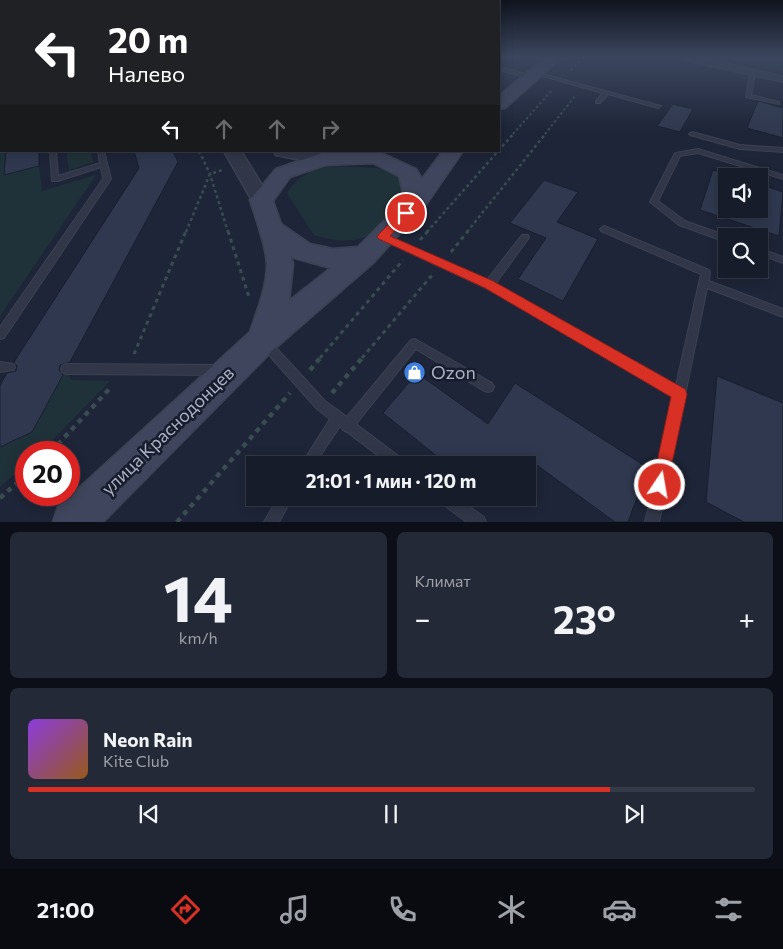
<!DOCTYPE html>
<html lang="ru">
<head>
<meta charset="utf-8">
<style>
	:root { --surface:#161c2a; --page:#232936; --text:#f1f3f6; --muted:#9ea1a8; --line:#353a47; --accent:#d93025 }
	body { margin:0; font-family:Commissioner,sans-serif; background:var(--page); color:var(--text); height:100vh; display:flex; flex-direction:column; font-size:19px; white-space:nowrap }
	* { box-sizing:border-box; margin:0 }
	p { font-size:16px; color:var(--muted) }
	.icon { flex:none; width:28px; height:28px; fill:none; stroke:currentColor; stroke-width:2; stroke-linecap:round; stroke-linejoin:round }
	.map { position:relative; height:522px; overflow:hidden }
	.side { display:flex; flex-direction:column; gap:10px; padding:10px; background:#0c0f17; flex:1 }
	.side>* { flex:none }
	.hud { position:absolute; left:0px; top:0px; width:500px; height:152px; box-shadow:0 2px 12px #0003,0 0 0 1px var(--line); background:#202124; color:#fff; overflow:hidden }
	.buttons { position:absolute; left:718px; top:168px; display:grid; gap:10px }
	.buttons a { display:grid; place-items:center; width:50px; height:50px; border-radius:0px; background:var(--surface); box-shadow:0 2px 12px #0003,0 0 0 1px var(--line); font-size:25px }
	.speed { position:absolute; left:15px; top:441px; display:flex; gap:10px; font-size:25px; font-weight:700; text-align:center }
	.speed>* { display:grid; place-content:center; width:65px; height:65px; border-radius:50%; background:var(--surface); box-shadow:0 2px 12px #0003,0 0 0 1px var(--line); line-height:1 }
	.speed .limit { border:8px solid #d22; background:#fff; color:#111 }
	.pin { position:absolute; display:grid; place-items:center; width:42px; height:42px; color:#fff; margin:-21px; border:2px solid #fff; border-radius:50%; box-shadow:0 1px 5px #0007 }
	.me { position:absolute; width:55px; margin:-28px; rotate:12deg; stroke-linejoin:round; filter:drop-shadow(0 0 4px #0008) }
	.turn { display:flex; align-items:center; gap:18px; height:105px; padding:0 25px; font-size:22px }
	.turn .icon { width:65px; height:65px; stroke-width:2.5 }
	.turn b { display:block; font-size:35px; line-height:42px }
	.lanes { display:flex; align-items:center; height:48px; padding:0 25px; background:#0003; justify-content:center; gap:25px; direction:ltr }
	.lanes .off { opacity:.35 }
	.big { font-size:38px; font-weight:700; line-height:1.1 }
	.side .widget { flex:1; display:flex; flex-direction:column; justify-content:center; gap:8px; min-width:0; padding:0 18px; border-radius:8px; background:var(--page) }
	.side .dial { align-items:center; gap:0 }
	.dial b { font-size:65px; line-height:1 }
	.song { display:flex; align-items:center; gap:15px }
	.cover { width:60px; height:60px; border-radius:8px; background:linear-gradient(135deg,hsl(270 70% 55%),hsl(30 70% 35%)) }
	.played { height:5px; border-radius:2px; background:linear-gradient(90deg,var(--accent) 80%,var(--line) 80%) }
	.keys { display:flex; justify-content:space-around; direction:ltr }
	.heat { display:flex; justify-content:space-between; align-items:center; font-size:28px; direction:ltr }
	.side .tiles { flex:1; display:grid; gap:10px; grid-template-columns:1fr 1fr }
	.widget:last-child { grid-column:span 2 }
	.trip { position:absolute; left:246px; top:456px; width:290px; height:50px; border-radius:0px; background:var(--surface); box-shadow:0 2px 12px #0003,0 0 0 1px var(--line); font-weight:700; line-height:50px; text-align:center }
	.tab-bar { display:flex; height:80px; justify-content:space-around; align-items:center; background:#090b11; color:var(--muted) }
	.tab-bar .icon { width:35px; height:35px }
	.tab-bar .current { color:var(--accent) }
	.tab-bar b { font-size:22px; color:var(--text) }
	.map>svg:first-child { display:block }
	.green { fill:#203239 }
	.building { fill:#2f384f; stroke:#191f2f }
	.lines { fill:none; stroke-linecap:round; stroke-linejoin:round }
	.service-casing { stroke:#3b4152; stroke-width:2 }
	.minor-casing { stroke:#3b4152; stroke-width:2 }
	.tertiary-casing { stroke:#3b4152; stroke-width:3 }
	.secondary-casing { stroke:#3b4152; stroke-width:3 }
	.path-far3 { stroke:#384c52; stroke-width:2; stroke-dasharray:2.5 2.5; stroke-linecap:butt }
	.path-far2 { stroke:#384c52; stroke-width:2.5; stroke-dasharray:3 3; stroke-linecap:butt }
	.path-far1 { stroke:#384c52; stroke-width:3; stroke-dasharray:4 4; stroke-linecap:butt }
	.path { stroke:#384c52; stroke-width:4.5; stroke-dasharray:5 5; stroke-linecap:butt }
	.service { fill:#313748; fill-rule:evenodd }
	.minor { fill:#313748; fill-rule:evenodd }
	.tertiary { fill:#313748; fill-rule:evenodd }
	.secondary { fill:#3f455c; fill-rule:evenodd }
	.route { fill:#d93025; stroke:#8d1f18 }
	.labels { text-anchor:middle; stroke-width:5; stroke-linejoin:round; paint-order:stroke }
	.near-poi-label { font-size:18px; fill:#abb1c6; stroke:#171d2d; text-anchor:start }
	.near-street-label { font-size:18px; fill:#abb1c6; stroke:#171d2d }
</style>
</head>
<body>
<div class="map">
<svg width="783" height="522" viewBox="0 0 783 522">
	<rect width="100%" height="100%" fill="#1e2538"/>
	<path class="green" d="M0,58L1,151H6L4,175L39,166L42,191L96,175L0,316Z
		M725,58H783V71Z
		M66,151H91L93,162L69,170Z
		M327,166L377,168L402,174L410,200C374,233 365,250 314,235L287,193C297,177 310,171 327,166Z
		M66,369L71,380L110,381L41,452H26V465L0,487V447L32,432Z"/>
	<path class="building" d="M758,101L783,108V138L747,128Z
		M673,104L693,109L680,132L657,126Z
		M6,151H39V166L4,175Z
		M134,151H173L178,162L70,362L60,365L59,370L63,375L32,432L0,447V385L7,373L16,371L17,366L14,362L139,168Z
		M713,170L732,176H726V209H759V184L783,192L779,236L700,210Z
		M544,180L578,192L557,222L598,239L563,301L518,279L546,238L510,223Z
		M417,373L488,424L515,383L648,468L628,522H615L523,455L517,465H448L383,413Z
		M717,376L783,403V522H744L706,502Z"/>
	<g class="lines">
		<defs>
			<path id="service" d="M499,67L534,76L535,77L532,79L499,70Z
				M535,72L661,106L658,108L608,94L600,103H596V101L603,93L535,74Z
				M750,72L755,73L751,95L779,102V104L746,97Z
				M692,132L740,145L783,148V152L740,149L690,135L689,134Z
				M698,149L783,175V179L698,153L680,156L658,201L685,221L727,236L726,242L679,225L650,202L675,153Z
				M50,151H56L58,176L100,163L98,151H104L111,179L4,338L0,339V327L103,179L101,167L58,181H52Z
				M604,226L709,270L710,272L709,281L783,309V317L707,288L659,522H645L674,395L486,288L380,239L379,237L380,235H386L487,280L522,235H528L529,237L528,239L495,284L676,385L701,274L601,231L600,229Z
				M759,248L783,257V263L759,254Z
				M264,338L268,339L325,401L347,417L411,340L415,339L492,383L494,387L492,391L488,392L484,391L416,349L356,424L405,461L407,465H391L347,432L343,430L340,426L314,465H301L330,419L317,409L260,345L259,342L260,339Z
				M0,362L14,364L15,367L14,370L0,372Z
				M66,364L219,365L223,367L224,370L223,373L219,375L66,374L62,372L61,369L62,366Z
				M278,498H292L279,522H264Z
				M439,498H457L484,517L486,522H467L441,503Z"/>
			<path id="minor" d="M682,58H703L783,76V82L687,61Z"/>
			<path id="tertiary" d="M224,151H241L271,200L268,204L261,206L254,204Z
				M274,151H309L328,155L331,159L328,163L322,164L276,155Z"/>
			<path id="secondary" d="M545,58H561L505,108L499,109V96Z
				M377,151L416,169L422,179L443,151H463L425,206L374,262L274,349L103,522H53L58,507L250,332C257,311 267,287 267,264C266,245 256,219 250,200L276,169L322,153ZM373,163L399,176L405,200L358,247L333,249L310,244L281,224L273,201L290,177L325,165ZM291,257L331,268L289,301L293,264Z"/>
		</defs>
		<use href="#service" class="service-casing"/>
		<use href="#minor" class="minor-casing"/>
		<use href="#tertiary" class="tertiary-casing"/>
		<use href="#secondary" class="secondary-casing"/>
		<path class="path-far3" d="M571,70L583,58
			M513,134L553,89
			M545,134L575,96"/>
		<path class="path-far2" d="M199,151L210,174L228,232
			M186,232L210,174L222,170
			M427,232L514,133
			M467,232L546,133"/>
		<path class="path-far1" d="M228,231L249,297
			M420,240L428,231
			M451,252L468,231
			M134,354L186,231
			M320,358L403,260
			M362,358L433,274"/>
		<path class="path" d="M310,370L321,357
			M332,393L363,357
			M51,452L112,386
			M0,498L26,475
			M177,522L290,393"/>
		<use href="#service" class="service"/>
		<use href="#minor" class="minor"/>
		<use href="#tertiary" class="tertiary"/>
		<use href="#secondary" class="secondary"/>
	</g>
	<linearGradient id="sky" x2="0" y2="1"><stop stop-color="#10141f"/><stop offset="0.44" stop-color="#3b465e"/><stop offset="1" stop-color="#3b465e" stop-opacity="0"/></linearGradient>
	<rect width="783" height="131" fill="url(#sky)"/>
	<path class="route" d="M406,210L411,213L390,236L493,281L685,389L687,394L666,491L660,493L654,491L652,485L671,397L485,288L379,239L377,237L379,234L402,211Z"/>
	<defs>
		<symbol id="shop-disc" viewBox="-11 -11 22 22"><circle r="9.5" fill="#3f7fe0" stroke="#171d2d"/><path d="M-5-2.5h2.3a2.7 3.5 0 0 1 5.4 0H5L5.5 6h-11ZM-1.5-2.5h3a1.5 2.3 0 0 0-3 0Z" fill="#fff"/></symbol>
	</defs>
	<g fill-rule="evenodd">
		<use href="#shop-disc" x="402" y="360" width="25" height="25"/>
	</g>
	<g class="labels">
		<g class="near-poi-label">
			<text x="431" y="379">Ozon</text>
		</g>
		<g class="near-street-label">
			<text transform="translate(168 431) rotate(-44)" y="6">улица Краснодонцев</text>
		</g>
	</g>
</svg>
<div class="buttons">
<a><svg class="icon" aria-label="sound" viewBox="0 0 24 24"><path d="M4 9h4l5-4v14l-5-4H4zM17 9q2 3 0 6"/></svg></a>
<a><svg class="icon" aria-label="search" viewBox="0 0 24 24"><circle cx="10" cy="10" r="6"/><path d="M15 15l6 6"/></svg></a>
</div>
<div class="speed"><div class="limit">20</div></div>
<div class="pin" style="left:406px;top:213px;background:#d93025"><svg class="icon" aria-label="arrive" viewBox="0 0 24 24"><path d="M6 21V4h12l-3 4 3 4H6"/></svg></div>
<svg class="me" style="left:660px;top:485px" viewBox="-20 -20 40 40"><circle r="17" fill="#d93025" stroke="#fff" stroke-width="3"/><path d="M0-11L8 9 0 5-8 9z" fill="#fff"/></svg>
<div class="trip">21:01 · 1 мин · 120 m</div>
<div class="hud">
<div class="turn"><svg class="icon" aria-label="left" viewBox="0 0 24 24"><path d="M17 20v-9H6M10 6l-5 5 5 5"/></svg><div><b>20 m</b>Налево</div></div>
<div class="lanes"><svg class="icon" aria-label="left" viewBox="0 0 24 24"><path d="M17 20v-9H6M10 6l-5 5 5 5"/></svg><svg class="icon off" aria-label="ahead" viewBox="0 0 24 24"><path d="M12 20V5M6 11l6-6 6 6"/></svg><svg class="icon off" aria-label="ahead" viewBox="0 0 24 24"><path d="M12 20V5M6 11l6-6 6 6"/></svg><svg class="icon off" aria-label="right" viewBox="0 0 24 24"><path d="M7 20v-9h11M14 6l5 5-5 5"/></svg></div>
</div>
</div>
<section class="side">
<div class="tiles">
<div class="widget dial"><b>14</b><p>km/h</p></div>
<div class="widget"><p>Климат</p>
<div class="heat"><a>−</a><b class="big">23°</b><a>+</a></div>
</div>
<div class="widget">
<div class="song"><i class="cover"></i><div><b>Neon Rain</b><p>Kite Club</p></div></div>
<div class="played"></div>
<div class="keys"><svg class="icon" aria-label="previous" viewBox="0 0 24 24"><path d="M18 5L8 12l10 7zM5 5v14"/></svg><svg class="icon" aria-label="pause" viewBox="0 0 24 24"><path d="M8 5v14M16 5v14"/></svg><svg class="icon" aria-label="next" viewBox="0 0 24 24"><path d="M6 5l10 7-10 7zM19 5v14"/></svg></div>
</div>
</div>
</section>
<nav class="tab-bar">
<b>21:00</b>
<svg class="icon current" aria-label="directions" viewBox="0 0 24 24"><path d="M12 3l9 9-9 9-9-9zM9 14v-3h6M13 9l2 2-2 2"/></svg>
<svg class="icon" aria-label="music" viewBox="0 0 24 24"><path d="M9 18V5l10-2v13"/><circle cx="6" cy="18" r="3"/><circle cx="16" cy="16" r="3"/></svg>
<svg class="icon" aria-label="phone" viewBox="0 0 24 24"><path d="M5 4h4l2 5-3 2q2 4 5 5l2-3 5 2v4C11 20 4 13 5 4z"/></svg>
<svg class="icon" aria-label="climate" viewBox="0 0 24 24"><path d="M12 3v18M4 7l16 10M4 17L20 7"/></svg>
<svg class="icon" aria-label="car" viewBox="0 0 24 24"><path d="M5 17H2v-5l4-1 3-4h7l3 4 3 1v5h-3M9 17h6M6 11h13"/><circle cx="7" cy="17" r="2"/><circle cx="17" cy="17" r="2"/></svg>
<svg class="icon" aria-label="filters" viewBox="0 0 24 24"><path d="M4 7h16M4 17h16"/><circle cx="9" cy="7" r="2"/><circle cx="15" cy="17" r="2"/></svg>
</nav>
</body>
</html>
